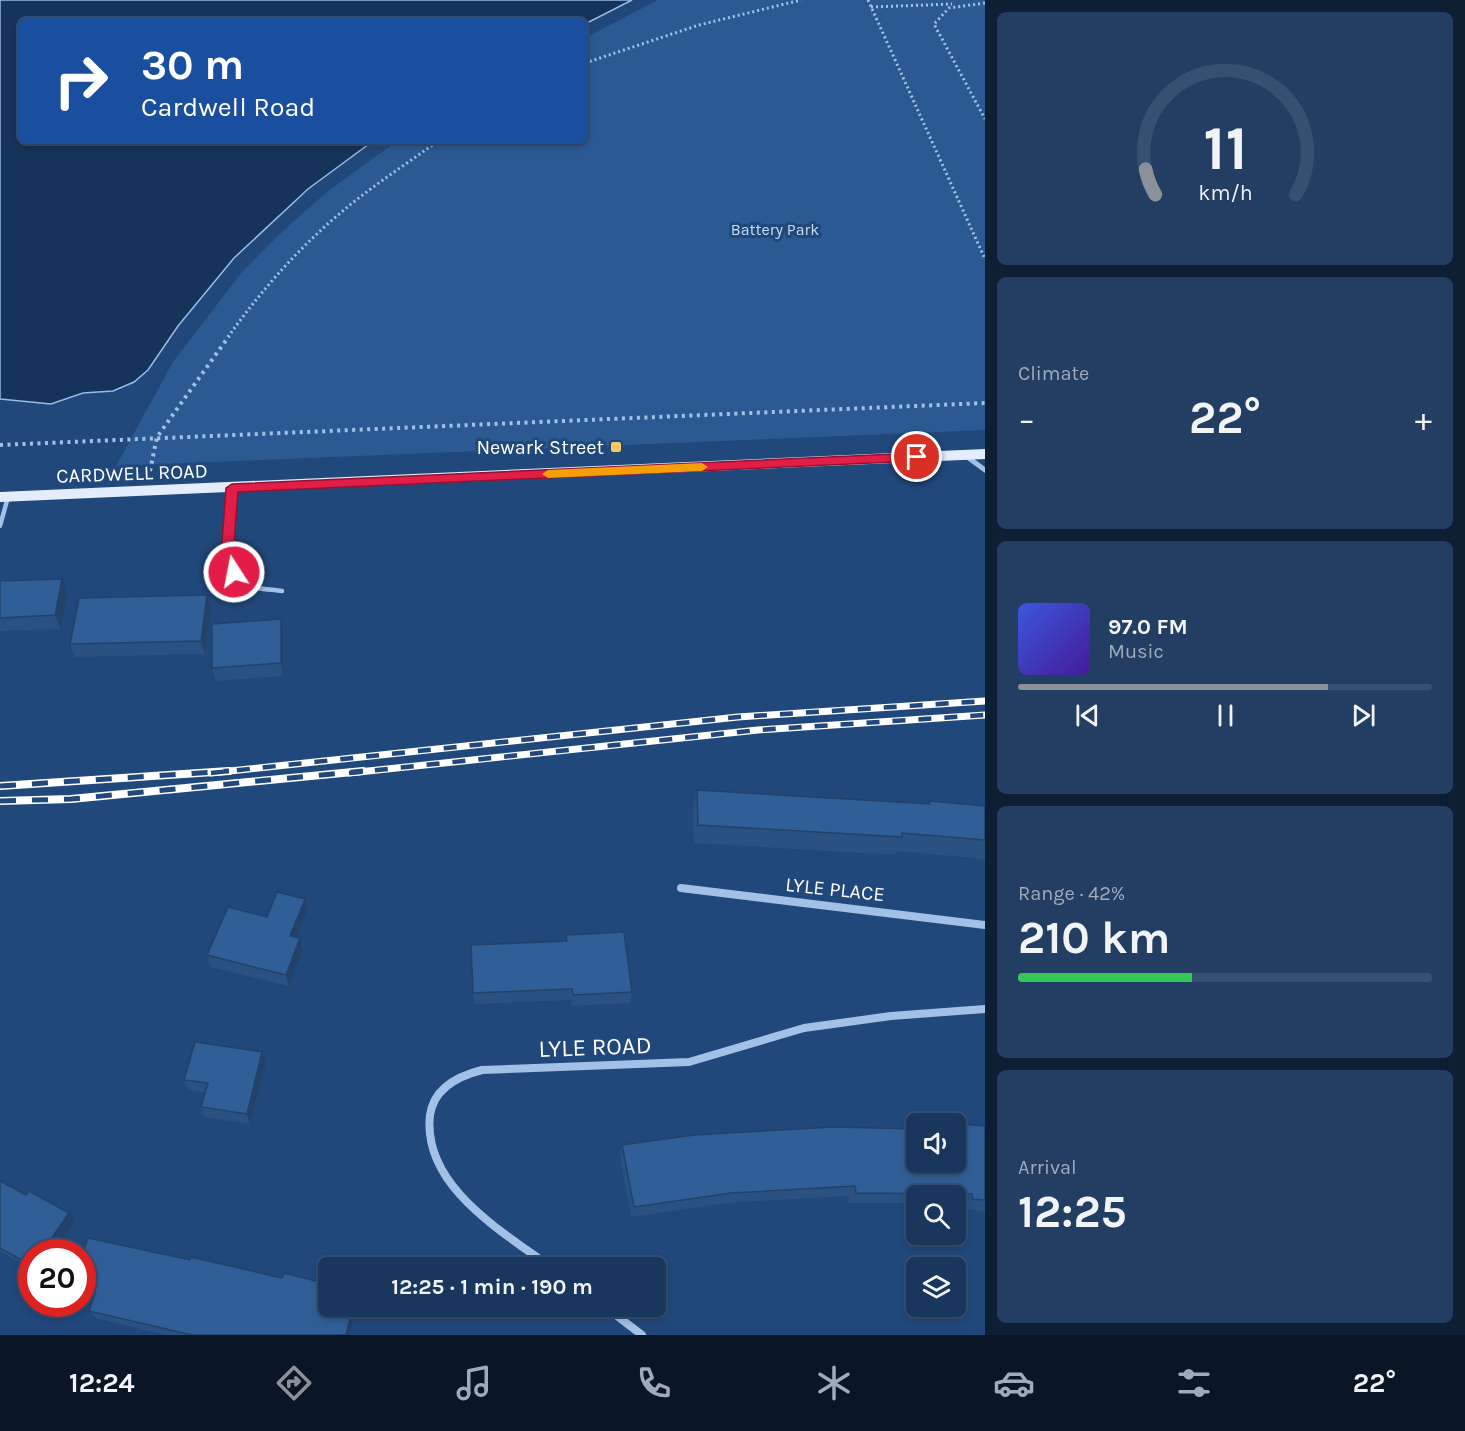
<!DOCTYPE html>
<html lang="en">
<head>
<meta charset="utf-8">
<style>
	:root { --surface:#19365c; --page:#223e62; --text:#f1f3f6; --muted:#9fabbb; --line:#375072; --accent:#8c9099 }
	body { margin:0; font-family:Karla,sans-serif; background:var(--page); color:var(--text); height:100vh; display:flex; flex-direction:column; font-size:22px; white-space:nowrap }
	* { box-sizing:border-box; margin:0 }
	p { font-size:20px; color:var(--muted) }
	.icon { flex:none; width:33px; height:33px; fill:none; stroke:currentColor; stroke-width:2; stroke-linecap:round; stroke-linejoin:round }
	.map { position:relative; flex:1; overflow:hidden }
	.side { display:flex; flex-direction:column; gap:12px; padding:12px; background:#0e1e33; width:480px }
	.side>* { flex:none }
	.guide { position:absolute; left:18px; top:18px; width:570px; height:126px; border-radius:9px; box-shadow:0 3px 9px #0003,0 0 0 2px var(--line); background:#1a4fa0; color:#fff; overflow:hidden }
	.buttons { position:absolute; left:906px; top:1113px; display:grid; gap:12px }
	.buttons a { display:grid; place-items:center; width:60px; height:60px; border-radius:9px; background:var(--surface); box-shadow:0 3px 9px #0003,0 0 0 2px var(--line); font-size:30px }
	.speed { position:absolute; left:18px; top:1239px; display:flex; gap:12px; font-size:30px; font-weight:700; text-align:center }
	.speed>* { display:grid; place-content:center; width:78px; height:78px; border-radius:50%; background:var(--surface); box-shadow:0 3px 9px #0003,0 0 0 2px var(--line); line-height:1 }
	.speed .limit { border:9px solid #d22; background:#fff; color:#111 }
	.pin { position:absolute; display:grid; place-items:center; width:51px; height:51px; color:#fff; margin:-26px; border:3px solid #fff; border-radius:50%; box-shadow:0 2px 6px #0007 }
	.me { position:absolute; width:66px; margin:-33px; rotate:349deg; stroke-linejoin:round; filter:drop-shadow(0 0 4px #0008) }
	.turn { display:flex; align-items:center; gap:21px; height:126px; padding:0 24px; font-size:27px }
	.turn .icon { width:78px; height:78px; stroke-width:2.5 }
	.turn b { display:block; font-size:42px; line-height:51px }
	.big { font-size:45px; font-weight:700; line-height:1.1 }
	.side .tile { flex:1; display:flex; flex-direction:column; justify-content:center; gap:9px; min-width:0; padding:0 21px; border-radius:9px; background:var(--page) }
	.side .dial { align-items:center; gap:0 }
	.dial svg { height:156px; overflow:visible; fill:none; stroke:var(--line); stroke-width:7; stroke-linecap:round; text-anchor:middle }
	.dial text { fill:var(--text); stroke:none }
	.song { display:flex; align-items:center; gap:18px }
	.cover { width:72px; height:72px; border-radius:9px; background:linear-gradient(135deg,hsl(230 70% 55%),hsl(260 70% 35%)) }
	.played { height:6px; border-radius:3px; background:linear-gradient(90deg,var(--accent) 75%,var(--line) 75%) }
	.keys { display:flex; justify-content:space-around; direction:ltr }
	.heat { display:flex; justify-content:space-between; align-items:center; font-size:33px; direction:ltr }
	.charge { height:9px; border-radius:4px; background:linear-gradient(90deg,#34c759 42%,var(--line) 0) }
	.trip { position:absolute; left:318px; top:1257px; width:348px; height:60px; border-radius:9px; background:var(--surface); box-shadow:0 3px 9px #0003,0 0 0 2px var(--line); font-weight:700; line-height:60px; text-align:center }
	.menu { display:flex; height:96px; justify-content:space-around; align-items:center; background:#0a1625; color:var(--muted) }
	.menu .icon { width:42px; height:42px }
	.menu .active { color:var(--accent) }
	.menu b { font-size:27px; color:var(--text) }
	main { display:flex; flex:1; min-height:0 }
	.map>svg:first-child { display:block }
	.green { fill:#2b5a93 }
	.water { fill:#16335a; stroke:#96bce7; stroke-width:1.5 }
	.lines { fill:none; stroke-linecap:round; stroke-linejoin:round }
	.path-far1 { stroke:#a3c1e6; stroke-width:3; stroke-dasharray:2 3; stroke-linecap:butt }
	.path { stroke:#a3c1e6; stroke-width:4; stroke-dasharray:3 4.5; stroke-linecap:butt }
	.lane { stroke:#a3c1e6; stroke-width:4.5 }
	.street-far1 { stroke:#a3c1e6; stroke-width:5 }
	.street { stroke:#a3c1e6; stroke-width:8 }
	.primary { fill:#e3edfd; fill-rule:evenodd }
	.rail-far1-casing { stroke:#fff; stroke-width:7 }
	.rail-casing { stroke:#fff; stroke-width:8 }
	.rail-far1 { stroke:#21487b; stroke-width:4.5; stroke-dasharray:13; stroke-linecap:butt }
	.rail { stroke:#21487b; stroke-width:5; stroke-dasharray:16; stroke-linecap:butt }
	.wall { fill:#295283 }
	.shaded-wall { fill:#22426a }
	.building { fill:#305f98; stroke:#22426a; stroke-width:1.5 }
	.route { fill:#e11d48; stroke:#92132f; stroke-width:1.5 }
	.slow { fill:#f59e0b }
	.poi-dot { fill:#f2c964; stroke:#21487b; stroke-width:2 }
	.labels { text-anchor:middle; stroke-width:6; stroke-linejoin:round; paint-order:stroke }
	.far-park-label { font-size:16px; fill:#c6dbf4; stroke:#21487b }
	.poi-label { font-size:20px; fill:#fff; stroke:#21487b; text-anchor:end }
	.street-label { font-size:20px; fill:#fff; stroke:#21487b }
	.near-street-label { font-size:24px; fill:#fff; stroke:#21487b }
</style>
</head>
<body>
<main>
<div class="map">
<svg width="985" height="1335" viewBox="0 0 985 1335">
	<rect width="100%" height="100%" fill="#21487b"/>
	<path class="green" d="M658,0H985V430L116,466L173,362L242,272L284,230L327,192L379,154L398,141H585V38Z"/>
	<path class="water" d="M0,0H632L585,24V21H21V141H373L308,189L234,258L178,326L148,370L134,382L113,391L83,393L51,404L0,399Z"/>
	<g class="lines">
		<path class="path-far1" d="M868,0L985,259
			M985,3L949,8L934,24L985,119
			M871,7L952,4
			M585,63L699,25L801,0
			M228,337C260,292 296,251 338,215C369,188 405,165 438,141"/>
		<path class="path" d="M0,445L985,403
			M150,471L157,437L229,336"/>
		<path class="lane" d="M232,488C229,516 219,563 245,583C255,590 271,589 282,591
			M0,526L8,497"/>
		<path class="street-far1" d="M966,456L985,470"/>
		<path class="street" d="M681,888L985,925
			M552,1268C502,1231 422,1186 430,1115C434,1088 458,1076 482,1070L689,1062L804,1028L891,1016L985,1009
			M604,1306L642,1335"/>
		<path class="primary" d="M985,449V459L0,502V492Z"/>
		<defs>
			<path id="rail-far1" d="M211,773L738,717L985,701
				M349,773L758,730L985,715"/>
			<path id="rail" d="M0,786L229,771
				M0,801L71,799L363,771"/>
		</defs>
		<use href="#rail-far1" class="rail-far1-casing"/>
		<use href="#rail" class="rail-casing"/>
		<use href="#rail-far1" class="rail-far1"/>
		<use href="#rail" class="rail"/>
	</g>
	<path class="wall" d="M62,579L67,592L61,629L0,631V581Z
		M207,595L211,608L205,654L75,657L70,644Z
		M283,632V676L216,681L212,668Z
		M697,790L928,804L929,801L985,806V859L897,851L895,855L694,843L693,808Z
		M305,899L307,911L297,937L300,938L303,950L289,986L211,967L207,955L267,917Z
		M566,935L632,992L630,1003L572,1006L571,1000L474,1004L471,945L566,942Z
		M262,1052L266,1063L250,1124L205,1117L201,1107L205,1092L189,1090L184,1080Z
		M962,1124L985,1126V1211L964,1209V1204H956V1196H916V1203H849L848,1196L727,1203L631,1217L620,1156L622,1145L959,1129Z
		M0,1181L76,1221L55,1252H32V1270L0,1251Z
		M82,1255L190,1260L282,1278L328,1306H357L350,1335H167L96,1318L89,1311L93,1299L82,1296Z"/>
	<path class="shaded-wall" d="M62,579L67,592L61,629L55,615Z
		M207,595L211,608L205,654L201,641Z
		M281,619L283,632V676L281,663Z
		M305,899L307,911L293,947L290,936Z
		M300,938L303,950L289,986L286,975Z
		M262,1052L266,1063L250,1124L247,1114Z
		M69,1213L76,1221L55,1252H42Z
		M353,1306H357L350,1335H346Z"/>
	<path class="building" d="M62,579L55,615L0,618V581Z
		M207,595L201,641L70,644L79,598Z
		M281,619V663L212,668V624Z
		M697,790L930,804L929,801L985,806V840L902,833V837L698,825Z
		M277,892L305,899L290,936L300,938L286,975L207,955L228,907L267,917Z
		M624,932L632,992L573,995L572,989L473,993L471,945L567,941L566,935Z
		M195,1042L262,1052L247,1114L201,1107L208,1083L184,1080Z
		M962,1124L985,1126V1200L973,1199L972,1194L856,1193L855,1186L731,1193L634,1207L622,1145L694,1135L833,1127L916,1129V1162H956V1129H963Z
		M0,1181L26,1195L29,1191L69,1213L42,1252H32V1266L0,1248Z
		M88,1238L190,1260L191,1257L282,1278L284,1273L328,1284V1306H353L346,1335H192L89,1311L95,1293L82,1290V1255Z"/>
	<path class="route" d="M917,453L923,457L917,461L238,492L234,542L240,572L238,576L234,577L227,572L222,542L226,488L232,484Z"/>
	<path class="slow" d="M702,463L708,467L702,471L548,478L542,474L548,470Z"/>
	<rect class="poi-dot" x="610" y="441" width="12" height="12" rx="3"/>
	<g class="labels">
		<g class="far-park-label">
			<text x="775" y="235">Battery Park</text>
		</g>
		<g class="poi-label">
			<text x="604" y="454">Newark Street</text>
		</g>
		<g class="street-label">
			<text transform="translate(132 473) rotate(-2)" y="7">CARDWELL ROAD</text>
			<text transform="translate(835 889) rotate(6)" y="7">LYLE PLACE</text>
		</g>
		<g class="near-street-label">
			<text transform="translate(595 1047) rotate(-2)" y="8">LYLE ROAD</text>
		</g>
	</g>
</svg>
<div class="buttons">
<a><svg class="icon" aria-label="sound" viewBox="0 0 24 24"><path d="M4 9h4l5-4v14l-5-4H4zM17 9q2 3 0 6"/></svg></a>
<a><svg class="icon" aria-label="search" viewBox="0 0 24 24"><circle cx="10" cy="10" r="6"/><path d="M15 15l6 6"/></svg></a>
<a><svg class="icon" aria-label="layers" viewBox="0 0 24 24"><path d="M12 4l9 5-9 5-9-5zM3 14l9 5 9-5"/></svg></a>
</div>
<div class="speed"><div class="limit">20</div></div>
<div class="pin" style="left:917px;top:457px;background:#d93025"><svg class="icon" aria-label="arrive" viewBox="0 0 24 24"><path d="M6 21V4h12l-3 4 3 4H6"/></svg></div>
<svg class="me" style="left:234px;top:572px" viewBox="-20 -20 40 40"><circle r="17" fill="#e11d48" stroke="#fff" stroke-width="3"/><path d="M0-11L8 9 0 5-8 9z" fill="#fff"/></svg>
<div class="trip">12:25 · 1 min · 190 m</div>
<div class="guide">
<div class="turn"><svg class="icon" aria-label="right" viewBox="0 0 24 24"><path d="M7 20v-9h11M14 6l5 5-5 5"/></svg><div><b>30 m</b>Cardwell Road</div></div>
</div>
</div>
<section class="side">
<div class="tile dial"><svg viewBox="0 0 100 80">
<path d="M14 69A42 42 0 1 1 86 69"/>
<path d="M14 69A42 42 0 0 1 9 56" stroke="#8c9099"/>
<text x="50" y="56" font-size="32" font-weight="700">11</text>
<text x="50" y="72" font-size="11">km/h</text>
</svg></div>
<div class="tile"><p>Climate</p>
<div class="heat"><a>−</a><b class="big">22°</b><a>+</a></div>
</div>
<div class="tile">
<div class="song"><i class="cover"></i><div><b>97.0 FM</b><p>Music</p></div></div>
<div class="played"></div>
<div class="keys"><svg class="icon" aria-label="previous" viewBox="0 0 24 24"><path d="M18 5L8 12l10 7zM5 5v14"/></svg><svg class="icon" aria-label="pause" viewBox="0 0 24 24"><path d="M8 5v14M16 5v14"/></svg><svg class="icon" aria-label="next" viewBox="0 0 24 24"><path d="M6 5l10 7-10 7zM19 5v14"/></svg></div>
</div>
<div class="tile"><p>Range · 42%</p><b class="big">210 km</b><div class="charge"></div></div>
<div class="tile"><p>Arrival</p><b class="big">12:25</b></div>
</section>
</main>
<nav class="menu">
<b>12:24</b>
<svg class="icon active" aria-label="directions" viewBox="0 0 24 24"><path d="M12 3l9 9-9 9-9-9zM9 14v-3h6M13 9l2 2-2 2"/></svg>
<svg class="icon" aria-label="music" viewBox="0 0 24 24"><path d="M9 18V5l10-2v13"/><circle cx="6" cy="18" r="3"/><circle cx="16" cy="16" r="3"/></svg>
<svg class="icon" aria-label="phone" viewBox="0 0 24 24"><path d="M5 4h4l2 5-3 2q2 4 5 5l2-3 5 2v4C11 20 4 13 5 4z"/></svg>
<svg class="icon" aria-label="climate" viewBox="0 0 24 24"><path d="M12 3v18M4 7l16 10M4 17L20 7"/></svg>
<svg class="icon" aria-label="car" viewBox="0 0 24 24"><path d="M5 17H2v-5l4-1 3-4h7l3 4 3 1v5h-3M9 17h6M6 11h13"/><circle cx="7" cy="17" r="2"/><circle cx="17" cy="17" r="2"/></svg>
<svg class="icon" aria-label="filters" viewBox="0 0 24 24"><path d="M4 7h16M4 17h16"/><circle cx="9" cy="7" r="2"/><circle cx="15" cy="17" r="2"/></svg>
<b>22°</b>
</nav>
</body>
</html>
